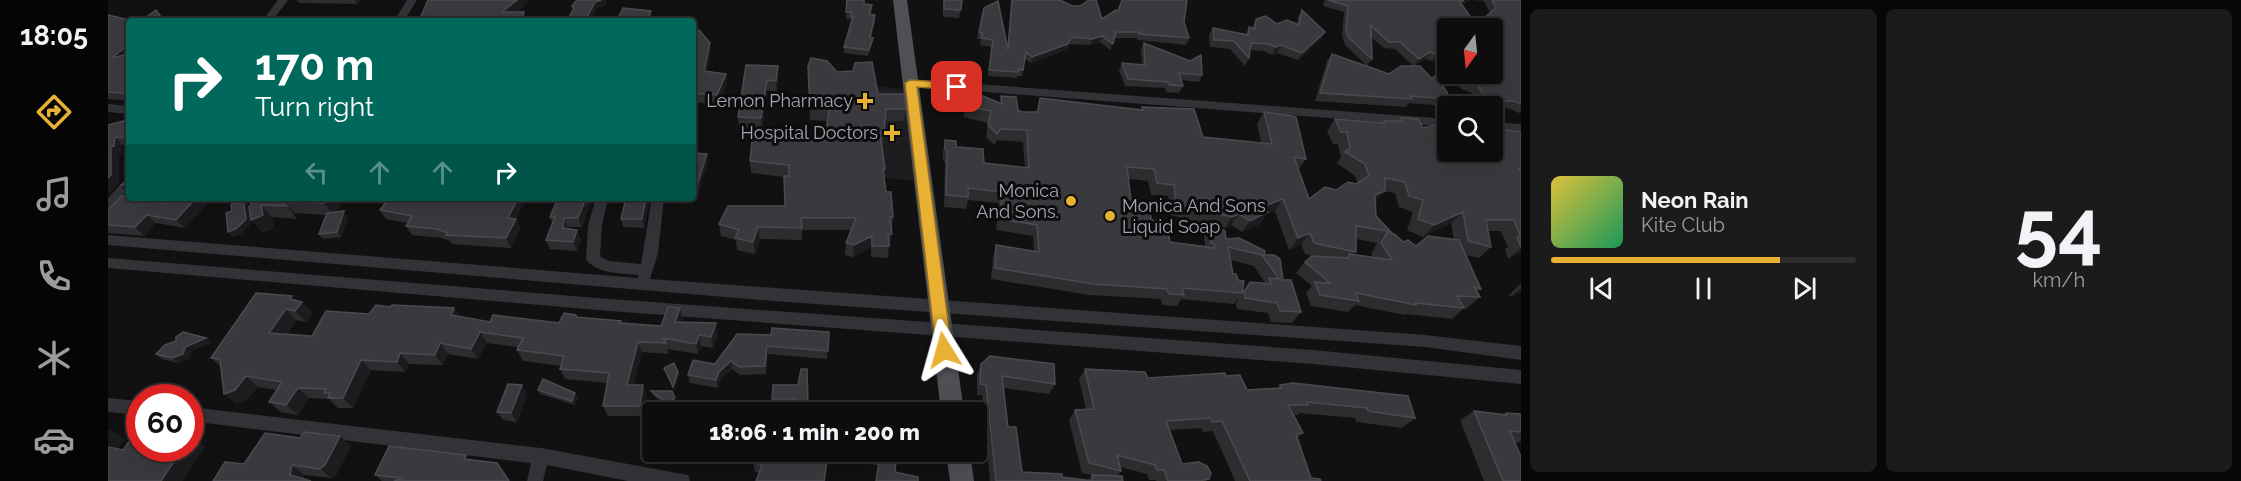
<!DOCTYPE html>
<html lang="en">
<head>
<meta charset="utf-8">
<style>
	:root { --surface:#0d0d0e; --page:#1b1b1c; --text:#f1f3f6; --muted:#9a9c9e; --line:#2d2d2e; --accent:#e8b133 }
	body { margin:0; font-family:Raleway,sans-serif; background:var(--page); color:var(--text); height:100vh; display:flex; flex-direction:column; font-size:22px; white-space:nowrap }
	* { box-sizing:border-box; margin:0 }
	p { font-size:20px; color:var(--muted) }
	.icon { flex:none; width:33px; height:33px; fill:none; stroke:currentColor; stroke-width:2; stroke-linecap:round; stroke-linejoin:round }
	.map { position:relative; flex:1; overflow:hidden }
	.panel { display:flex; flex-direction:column; gap:9px; padding:9px; background:#070708; width:720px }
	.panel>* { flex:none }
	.banner { position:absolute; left:18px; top:18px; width:570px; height:183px; border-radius:6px; box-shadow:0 6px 24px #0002,0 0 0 2px var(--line); background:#00695c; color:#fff; overflow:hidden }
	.needle { width:39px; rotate:195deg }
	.buttons { position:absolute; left:1329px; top:18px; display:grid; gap:12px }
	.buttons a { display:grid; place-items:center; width:66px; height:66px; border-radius:6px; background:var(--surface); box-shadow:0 6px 24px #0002,0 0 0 2px var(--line); font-size:30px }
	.speed { position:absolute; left:18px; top:384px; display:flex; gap:12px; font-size:30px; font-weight:700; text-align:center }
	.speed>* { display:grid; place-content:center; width:78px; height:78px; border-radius:50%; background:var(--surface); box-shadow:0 6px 24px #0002,0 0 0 2px var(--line); line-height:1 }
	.speed .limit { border:9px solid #d22; background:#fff; color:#111 }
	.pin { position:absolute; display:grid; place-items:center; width:51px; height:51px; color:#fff; margin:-26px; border-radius:12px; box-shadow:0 3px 9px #0006 }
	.me { position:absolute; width:66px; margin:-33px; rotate:352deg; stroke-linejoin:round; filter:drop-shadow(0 0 4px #0008) }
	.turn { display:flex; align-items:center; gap:21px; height:126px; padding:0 30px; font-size:27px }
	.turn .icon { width:78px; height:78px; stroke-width:2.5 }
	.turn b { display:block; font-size:42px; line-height:51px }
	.lanes { display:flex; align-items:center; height:57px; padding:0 30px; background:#0003; justify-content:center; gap:30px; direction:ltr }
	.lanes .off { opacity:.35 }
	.panel .tile { flex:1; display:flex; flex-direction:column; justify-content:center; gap:9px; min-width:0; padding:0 21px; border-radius:9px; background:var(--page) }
	.panel .dial { align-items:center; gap:0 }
	.dial b { font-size:78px; line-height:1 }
	.song { display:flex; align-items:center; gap:18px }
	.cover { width:72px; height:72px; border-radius:9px; background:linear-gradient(135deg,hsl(50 70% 55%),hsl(150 70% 35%)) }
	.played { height:6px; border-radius:3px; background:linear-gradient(90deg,var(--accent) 75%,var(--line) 75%) }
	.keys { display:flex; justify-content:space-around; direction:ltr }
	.panel .tiles { flex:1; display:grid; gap:9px; grid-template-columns:repeat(2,1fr) }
	.trip { position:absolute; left:534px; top:402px; width:345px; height:60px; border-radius:6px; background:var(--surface); box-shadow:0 6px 24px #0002,0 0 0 2px var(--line); font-weight:800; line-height:60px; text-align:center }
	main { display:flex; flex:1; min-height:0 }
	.tab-bar { display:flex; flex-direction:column; width:108px; justify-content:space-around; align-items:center; background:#050506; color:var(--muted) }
	.tab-bar .icon { width:42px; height:42px }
	.tab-bar .selected { color:var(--accent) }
	.tab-bar b { font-size:27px; color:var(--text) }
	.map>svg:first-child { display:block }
	.built { fill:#1d1d1f }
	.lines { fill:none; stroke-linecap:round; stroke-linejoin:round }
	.minor { fill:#323337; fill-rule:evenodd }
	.primary { fill:#4e5056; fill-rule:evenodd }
	.wall { fill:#2d2d30; fill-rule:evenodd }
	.shaded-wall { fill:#1c1c1e }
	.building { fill:#3a3a3e; stroke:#4a4b50; stroke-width:1.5 }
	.route { fill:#e8b133; stroke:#977321; stroke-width:1.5 }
	.poi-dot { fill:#e8b133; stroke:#0c0c0d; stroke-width:2 }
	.labels { text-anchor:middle; stroke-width:6; stroke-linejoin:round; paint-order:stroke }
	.poi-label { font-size:18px; fill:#a3a7b2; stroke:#0c0c0d; text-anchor:end }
</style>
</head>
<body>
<main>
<nav class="tab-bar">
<b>18:05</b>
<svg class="icon selected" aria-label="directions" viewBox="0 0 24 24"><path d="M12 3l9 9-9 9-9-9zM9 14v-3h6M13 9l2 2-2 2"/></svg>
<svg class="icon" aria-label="music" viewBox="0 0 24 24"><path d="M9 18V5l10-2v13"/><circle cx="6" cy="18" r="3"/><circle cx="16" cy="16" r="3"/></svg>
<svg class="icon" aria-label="phone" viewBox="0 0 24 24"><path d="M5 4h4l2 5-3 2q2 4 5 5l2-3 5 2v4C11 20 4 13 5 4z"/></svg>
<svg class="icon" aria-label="climate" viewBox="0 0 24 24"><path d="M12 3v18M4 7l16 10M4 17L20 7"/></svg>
<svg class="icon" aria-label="car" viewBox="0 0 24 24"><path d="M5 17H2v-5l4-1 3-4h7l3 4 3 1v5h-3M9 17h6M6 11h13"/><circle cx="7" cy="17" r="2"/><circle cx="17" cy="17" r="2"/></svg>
</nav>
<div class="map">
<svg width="1413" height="481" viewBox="0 0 1413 481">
	<rect width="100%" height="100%" fill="#111112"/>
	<path class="built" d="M752,85L808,90L821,182L755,176Z"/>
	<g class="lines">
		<path class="minor" d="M170,0H180L164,21H154Z
			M299,0H309L296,21H286Z
			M802,79L1340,119V127L798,86V80Z
			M0,104L21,106V114L0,112Z
			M1384,122L1413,124V132L1384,130Z
			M21,178V191L5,209L0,211V198L17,180Z
			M488,198H500L494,225L492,256L501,261L533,264L544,198H556L550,253L542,279L1317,335L1413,346V360L1317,347L665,301L0,245V235L530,278V275C513,273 488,274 478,259L480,225Z
			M0,258L502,299L1205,350L1413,370V384L1205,364L502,311L0,268Z
			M0,398L32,401V415L0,412Z
			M82,407L433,448L580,475L582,481H520L439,465L435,481H419L423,463L82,421Z"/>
		<path class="primary" d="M785,0H799L856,412H833Z
			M838,452H862L866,481H842Z"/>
	</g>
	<path class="wall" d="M189,0H253L249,4L191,3Z
		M739,0L764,5L763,14L767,22L763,37L765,38L764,44L760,56L736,53V47L743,19H738Z
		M835,0H854L851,18L835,17Z
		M904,0H952L994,19L1010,11L1076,22L1081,38L1078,45L1029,40V38H1006L1002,50L992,42L982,45L961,44L958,50L923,63L917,59L914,76H909V78L880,76L883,47L872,45L873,39H869L876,8L899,47Z
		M1217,0H1362L1354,5L1364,19H1375L1382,13L1376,1L1364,0H1413V112L1411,113L1400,108L1372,106L1364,93L1353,89L1348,79L1353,74H1384V28H1340V54L1325,61L1317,59L1306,66L1343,99L1337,106L1301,103L1298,107L1207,101L1219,61L1224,54L1281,74L1305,66L1287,49L1276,48L1263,37L1264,59L1259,66L1237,45L1234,36L1236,12L1215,6Z
		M1194,10L1217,32L1213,39L1190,60L1169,53L1164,55L1156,51L1142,50L1141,58L1137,66L1122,49L1102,47L1101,35L1105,28L1138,35L1141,27L1144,28L1148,19L1169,24H1189L1190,17Z
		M0,15L18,19L21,22V101L0,99Z
		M585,38L603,53L599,71L618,74L619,83L611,105L585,102Z
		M1036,43L1094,75L1091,82L1073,80L1075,86L1071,93L1058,92L1057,88L1017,86L1011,70L1014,63L1034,65L1033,49Z
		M638,65L670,77L669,91H659L654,129L631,128L630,117Z
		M700,66L729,72L798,109L796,121H777L775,145H774L777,169L776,179L778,192L785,217L782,246H781L780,258L763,257V247L745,257L737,255L738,243L743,230H694V240L652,239L647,254L629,250L628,240L613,236L611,224L677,206L676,177L643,173L642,161L714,141V133L718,132L719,121L702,120Z
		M893,96L910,110L914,112H928L932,98L1033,110L1034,107L1095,137L1153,143L1149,124L1156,112L1198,159L1190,170L1201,199L1250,183L1247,176L1229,163L1233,157L1230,144H1225L1219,131L1227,119L1274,123L1276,121H1290L1293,118L1315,128L1340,152L1395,130L1413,132V252L1400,259L1397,249L1400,247L1393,231H1380L1383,247L1371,258L1358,255L1373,289L1369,292L1372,297L1359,308H1356L1344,319L1298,314L1296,315L1247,305L1240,312L1203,306L1198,293L1204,286L1188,273L1197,262L1207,256L1197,254L1193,244L1181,250L1167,211L1159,214L1152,224L1134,232L1123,225L1117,228L1105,225L1118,239L1156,255L1175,280L1193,312L1184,323L1163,322L1160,313L1129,309L1128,303L1130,298L1126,304L1073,299L1069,306L1054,305L1053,299L981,295L883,279L885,257L888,245L926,251L925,236L888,230L891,203L860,200L858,209L836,207L837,163L835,160V152L837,140L876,163L917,168L915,142L889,140L886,145L878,137L880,123L855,117L858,106L892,103ZM1021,179L1040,181L1043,195L1060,196L1062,215L1102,225L1096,236L1097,246L1062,242L1043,220L1023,200ZM1276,191L1287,193L1291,207L1305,212L1299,230L1315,237L1343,223L1346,240L1308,246L1295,242L1282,232L1268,216L1267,202ZM1248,239L1269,243L1263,254L1265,257L1246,254L1248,252ZM1123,260L1146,266L1157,283L1142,282L1135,291L1130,280L1125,274Z
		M21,121V145H14V154L11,155V183L0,194V125Z
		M585,153L600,163L589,197H585Z
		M147,198H236L228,212L240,217L233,237L215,239L211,234L218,215L187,213L186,215L189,219L164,217L166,228L154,232Z
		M504,198H540L541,203L536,228L515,227L513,219L517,202L504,200Z
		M484,199L474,227H459V229L473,239L469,251L442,249L438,240L444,223L442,217Z
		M102,201L77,228L48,223L36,236L0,233V211L56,203Z
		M272,210L408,220L412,228L403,248L344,244L342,241L334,238L304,235L298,226L300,223L278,219Z
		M1413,283V292L1402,297L1401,295Z
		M184,296L188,300L194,302L205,313L198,322L188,320L179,334L204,336L261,314L282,307L346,308L352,316L382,322L451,323L469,317L514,323L553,326L572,308L575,319L573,322L610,334L605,348L593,346L590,354L559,349L561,354L534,352L525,385H535L539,395L536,416H500L495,406L500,383L457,379L452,369L453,366L415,361L409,350L410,347L379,343L370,359L340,354L335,365L301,364L297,372L263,370L245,408H230L221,399L201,398L190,415L173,412L161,402L169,390L150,387L139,400L129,404L116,394L113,367L103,358Z
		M721,332L719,359L660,354L658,374L632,375L624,369L612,380L610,388L582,383L580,375L607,364L663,335Z
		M98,338L103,343L83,351L81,359L70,363L54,359L48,354Z
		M873,364L947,384L941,394L895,388L900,427L914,472L980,480L984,475L974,473L961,420L967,410L978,409L971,379L977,369L1040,378L1118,376L1139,390L1169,388L1172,385L1307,418L1294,428L1248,422L1247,418L1192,413L1189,415H1186L1195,433L1189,438L1203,478L1213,481H1127L1105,431L1095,432L1093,428L1062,430L1074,464L1101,479L1098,481H1048V480H1041L1039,474L1012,467L1013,471L1009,476L1015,481H882L874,395H869V375Z
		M414,385L419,394L409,422L395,420L389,412Z
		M665,385L700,405L686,409L665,410Z
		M430,390L467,393L470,398L467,405L432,394Z
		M543,391L568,403L560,408L545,395Z
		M1366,411L1395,414L1398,413L1413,432V441L1410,443H1407L1413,481H1376L1352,420Z
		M243,446L228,475L224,478L196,475L195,479L136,464Z
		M679,452H804L802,462L788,461L768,481L770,465L720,459L717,481H648L651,473L647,472L645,462L678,455Z
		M363,460L389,463L402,481H274L267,475Z"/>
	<path class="shaded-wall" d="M247,0H253L249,4Z
		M409,0H419L420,3L398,21L394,12Z
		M493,0H498L499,5L489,9L482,21H477L487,2Z
		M1356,0H1362L1347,9L1352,2Z
		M543,11L545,21H539Z
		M416,12L419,21H413Z
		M53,17L56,21H49Z
		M18,19L21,22V34L19,31Z
		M1217,32L1213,39L1190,60L1194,53Z
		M994,36L992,42L982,45L984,39Z
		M963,37L958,50L923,63L924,57Z
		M765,38L764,44L760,56L761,50Z
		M602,43L603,53L597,80L596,71Z
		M21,44V58H4Z
		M1173,45L1169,53L1164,55L1168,47Z
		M1340,49L1338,54L1325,61L1330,55Z
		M1322,52L1317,59L1306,66L1311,59Z
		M670,66V77L669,91L668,81Z
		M618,74L619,83L611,105L609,95Z
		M659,80V91L654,129L653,118Z
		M1397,101L1391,108L1384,110V106Z
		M7,137L14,145V154L11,155V183L0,194V178L3,147Z
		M599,154L600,163L589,197L588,189Z
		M21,184V195L12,186Z
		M1277,191L1267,202V195Z
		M88,198H99L102,201L77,228L68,220Z
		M135,198H138L139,199L143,224L134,234L125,237L120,232Z
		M219,198H236L226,216L216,203Z
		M410,198H419L408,220L412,228L403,248L398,238L400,218Z
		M478,198L484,199L474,227L470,218Z
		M538,198H540L541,203L536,228L534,219Z
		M1175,199L1167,211L1159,214L1152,224L1134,232L1142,221L1157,206Z
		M176,201L187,213L186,215L179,206L175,203Z
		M153,205L164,217L166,228L154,232L143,220Z
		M236,211L240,217L233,237L229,232Z
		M1355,212L1343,223L1315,237L1326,225Z
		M1131,214L1123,225L1117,228L1124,217Z
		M39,215L48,223L36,236L27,227Z
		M456,218L459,227L458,237L455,228Z
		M650,227L652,239L647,254L645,242Z
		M469,230L473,239L469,251L465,242Z
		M1202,233L1193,244L1181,250L1190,238Z
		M764,236L763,247L745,257L746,245Z
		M1413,248V252L1400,259Z
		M1413,289V292L1402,297L1411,290Z
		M184,296L192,305L194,302L205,313L198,322L187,311L182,299Z
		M346,308L354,319L343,315Z
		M572,308L575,319L570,333L567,322Z
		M178,309L188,320L172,344L161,333Z
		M608,323L610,334L605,348L603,337Z
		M372,332L379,343L370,359L363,349Z
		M591,335L593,346L590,354L588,344Z
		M98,338L103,343L83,351L81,359L70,363L64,358L77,347Z
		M530,342L534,352L523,395L519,385Z
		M332,343L340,354L335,365L327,355Z
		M659,346L660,354L658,374L657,366Z
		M292,353L301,364L297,372L289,362Z
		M253,360L263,370L245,408L235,398Z
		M623,361L624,369L612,380L610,388L608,380L611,372Z
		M570,372L571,376L566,392L565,387Z
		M138,376L150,387L139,400L129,404L116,394Z
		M414,385L419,394L409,422L403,413Z
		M535,385L539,395L536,416L532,406Z
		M190,388L201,398L190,415L178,405Z
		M467,393L470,398L467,405L464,401Z
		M567,398L568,403L560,408L559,403Z
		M2,429L18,439L5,454L0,451V430Z
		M232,436L243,446L228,475L224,478L212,469Z
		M83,437L98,446L75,481H53L75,448H82V438Z
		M358,455L368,466L356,459Z
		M389,463L398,474L402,481H401Z
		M184,465L196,475L194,481L182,475Z"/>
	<path class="building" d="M320,0H409L394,12H416L413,21H311Z
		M469,0H493L487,2L477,21H459L466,8L464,6Z
		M739,0H756V4L764,5L761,14L767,15L762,37L765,38L761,50L736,47L745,17L743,16L744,12H738Z
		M836,0H854L853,10L836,9Z
		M904,0H952L964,6H972L981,0H988L994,19L1008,10L1010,11L1014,0H1079L1076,22L1081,38L1031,34V32H1008L1005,44L994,36L984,39L963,37L960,44L924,57L918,52L915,70L911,69L910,72L881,70L885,40L873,38L874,33L871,32L876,8L890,1L900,50Z
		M1220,0H1356L1352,2L1364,19H1375L1388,8L1384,0H1413V104L1406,101H1397L1382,106L1370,86L1359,83L1354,74H1384V28H1340V49L1330,55L1322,52L1311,59L1292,42H1281L1263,26L1264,59L1241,38L1238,30L1240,6Z
		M515,8L543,11L539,21H509Z
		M48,10L53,17L49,21H33Z
		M1194,10L1217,32L1194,53L1173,45L1168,47L1160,44L1143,43L1141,58L1126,41L1106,40L1105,28L1140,35L1141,27L1147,29L1148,19L1158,16L1169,24L1179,20L1191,25Z
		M0,15L18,19L19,31L21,30V44L4,58L21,54V94L0,92Z
		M591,30L602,43L596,71L618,74L609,95L585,93V38Z
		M1036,43L1082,61L1093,55L1094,75L1071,73L1075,86L1061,85L1060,82L1020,79L1014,63L1037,65Z
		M1224,54L1281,74L1293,66H1312L1324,79L1328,75L1343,99L1302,96L1304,99L1212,93Z
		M703,58L719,61L729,72L745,71L747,63L764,62L770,94H796L798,109H778L776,133H772L777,169H775L778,192H783L785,217H782L784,234H780L781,246H764V236L746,245L738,243L748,218H693L694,228L650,227L645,242L627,238L631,230L611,224L620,206H677L676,176H681V165L642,161L644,141H716L714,133L718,132L721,109L702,108L700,66Z
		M638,65L670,66L668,81L659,80L653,118L630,117Z
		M875,96L894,104L893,96L908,97L910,110L914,112H930L932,98L1035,110L1034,107L1086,109L1095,137L1164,144L1156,112L1184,116L1188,117L1198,159L1186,157L1201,199L1217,187L1228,190L1240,182L1248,184L1261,176L1257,164L1237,152L1242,148L1239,132H1233L1227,119L1277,123L1276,121H1294L1293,118L1310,119L1315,128L1340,122V152H1384V128H1393L1395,130L1413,132V169L1410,168L1413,171V247L1409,238L1412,235L1406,220H1378L1383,247L1360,241L1355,212L1326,225L1310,219L1315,200L1301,196L1297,182L1277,178V191L1267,195L1268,216L1283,232L1280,231L1288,235L1295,242L1300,240L1308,246L1320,236L1351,240L1373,289L1366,287L1372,297L1349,296L1356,308L1307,303L1308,305L1248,293L1251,301L1212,295L1207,282L1222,283L1197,262L1204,256L1240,258L1241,254L1284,260L1273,243L1280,231L1248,226V252L1206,243L1202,233L1190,238L1175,199L1157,206L1160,212L1142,221L1131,214L1124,217L1068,204L1066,185L1049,183L1046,169L1019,167L1023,200L1042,203L1043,220L1058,222L1062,242L1107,248L1106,244L1103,243V239H1105L1103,224L1117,231L1118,239L1131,238L1157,251L1156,255H1166L1172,259L1175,280H1183L1193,312L1172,311L1169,303L1137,298L1136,292L1142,282L1163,284L1161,278L1171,279L1154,255L1120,247L1125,274H1128L1130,280L1136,281L1134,293L1074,288L1076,295L1061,294L1059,289L986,284L887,268L888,245L931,252L929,225L892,219L894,192L860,188V197L838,195L839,151L837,149V140L848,141V147L875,149L876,163L921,168L919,130L892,129L889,134L880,125L883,111L858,106Z
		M19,120L21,121V138L7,137L6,146L3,147V175L0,178V125Z
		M585,153L599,154L588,189H585Z
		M21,179V184L12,186Z
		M13,196L56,203V198H88L68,220L39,215L27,227L0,225V211Z
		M130,198H135L138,219L129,228L120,232L118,213L124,211L123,205Z
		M147,198H219L216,203L176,201L175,203L179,206L153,205L155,215L143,220L141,207Z
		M281,198H410L400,218L408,219L398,238L338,235L340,233L329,229L298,226L304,216L272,210Z
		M450,198H478L470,218H456L455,228L469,230L465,242L438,240L447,217H442Z
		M518,198H538L534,219H513Z
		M236,211L229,232L211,234L219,213Z
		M148,293L184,296L182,299L194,302L187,311L178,309L161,333L204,336L218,311L261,314L268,305L282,307L284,305L346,308L343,315L382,322L385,315L451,323L456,313L468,315V317L513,321L512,323L553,326L560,307L572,308L567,322L608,323L603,337L591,335L588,344L555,338L558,343L530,342L519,385H535L532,406H495L501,373L452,369L456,356L409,350L415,338L372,332L363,349L332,343L327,355L292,353L289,362L253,360L235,398H220L222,393H216L218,389L190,388L178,405L161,402L174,382L138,376L127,390L116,394L112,359L103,358Z
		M664,328L721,332L720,351L659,346L657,366L631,367L623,361L611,372L608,380L580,375L585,360L607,364L629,334L663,335Z
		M75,332L98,338L77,347L75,354L64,358L48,354L57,345L68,341V337Z
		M882,356L946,364L947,384L894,376L900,427H908L914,472L954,474V477L985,481L984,475L1014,476L1015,481H888L878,385L872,384L873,364Z
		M566,363L570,372L565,387L556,368Z
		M693,369H699L700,405L800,411V412H686L688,399H664L665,385H690Z
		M977,369L1037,372L1040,378L1117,373L1118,376L1132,375L1139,390L1174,388L1172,385L1185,383L1300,396L1307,418L1260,411L1259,408L1199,402L1200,405H1180L1195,433L1188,434L1203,478L1212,479L1213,481H1142L1114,421L1104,422L1102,418L1058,421L1074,464L1091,462L1099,466L1103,473L1101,479L1095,480V481H1060L1056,470H1049L1047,465L1009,455L1013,471L981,463L967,410L986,409Z
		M435,379L467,393L464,401L430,390Z
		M400,384L414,385L403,413L389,412Z
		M543,391H564L567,398L559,403Z
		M640,409L650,412H631L635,410Z
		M1366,411L1399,415L1398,413L1413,414V432L1402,431L1413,457V481H1395Z
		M30,429H32V448H75L53,481H0V447L15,450Z
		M196,432L232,436L217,465L212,469L184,465L182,475L203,481H105L117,462L136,464L157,433L192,438Z
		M281,446L358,455L356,459L389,463L401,481H286L293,478L267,475Z
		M667,452L678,455L679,452H720L716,481H648L654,465L645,462Z
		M739,452H804V453L789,452L787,472L810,477V481H768L772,455Z"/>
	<path class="route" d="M802,80L849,83L854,87L849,90L809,87L844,350L841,355L836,357L831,355L828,350L797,83Z"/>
	<g class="poi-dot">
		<path d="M754 92h6v6h6v6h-6v6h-6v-6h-6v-6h6z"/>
		<path d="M781 124h6v6h6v6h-6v6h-6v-6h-6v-6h6z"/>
		<circle cx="963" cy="201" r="6"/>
		<circle cx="1002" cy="216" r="6"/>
	</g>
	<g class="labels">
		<g class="poi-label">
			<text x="745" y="107">Lemon Pharmacy</text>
			<text x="770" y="139">Hospital Doctors</text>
			<text x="951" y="197">Monica<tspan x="951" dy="21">And Sons.</tspan></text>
			<text x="1014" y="212" text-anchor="start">Monica And Sons<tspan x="1014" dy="21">Liquid Soap</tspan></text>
		</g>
	</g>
</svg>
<div class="buttons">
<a><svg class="needle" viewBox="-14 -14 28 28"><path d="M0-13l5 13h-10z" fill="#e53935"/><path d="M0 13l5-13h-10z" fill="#9a9c9e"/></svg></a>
<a><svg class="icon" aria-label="search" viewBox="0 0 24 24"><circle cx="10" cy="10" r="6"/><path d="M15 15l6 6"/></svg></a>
</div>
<div class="speed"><div class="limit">60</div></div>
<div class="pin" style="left:849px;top:87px;background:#d93025"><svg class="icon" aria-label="arrive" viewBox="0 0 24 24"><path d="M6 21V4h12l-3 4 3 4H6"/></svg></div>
<svg class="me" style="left:836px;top:350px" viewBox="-20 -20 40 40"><path d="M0-17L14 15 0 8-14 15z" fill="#e8b133" stroke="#fff" stroke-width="4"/></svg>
<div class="trip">18:06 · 1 min · 200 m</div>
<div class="banner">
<div class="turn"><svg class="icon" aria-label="right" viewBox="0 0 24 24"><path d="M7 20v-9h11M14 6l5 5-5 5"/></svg><div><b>170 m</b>Turn right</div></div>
<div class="lanes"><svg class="icon off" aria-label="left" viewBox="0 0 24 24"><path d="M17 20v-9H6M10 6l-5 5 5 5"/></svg><svg class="icon off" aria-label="ahead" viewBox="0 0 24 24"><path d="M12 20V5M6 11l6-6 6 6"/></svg><svg class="icon off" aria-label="ahead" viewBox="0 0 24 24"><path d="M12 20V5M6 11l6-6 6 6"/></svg><svg class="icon" aria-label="right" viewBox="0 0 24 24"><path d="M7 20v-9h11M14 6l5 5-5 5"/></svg></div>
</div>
</div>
<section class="panel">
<div class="tiles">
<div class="tile">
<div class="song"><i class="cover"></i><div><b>Neon Rain</b><p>Kite Club</p></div></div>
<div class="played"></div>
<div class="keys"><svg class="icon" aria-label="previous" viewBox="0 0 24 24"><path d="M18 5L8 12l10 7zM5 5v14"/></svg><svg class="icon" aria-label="pause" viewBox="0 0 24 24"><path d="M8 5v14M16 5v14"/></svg><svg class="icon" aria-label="next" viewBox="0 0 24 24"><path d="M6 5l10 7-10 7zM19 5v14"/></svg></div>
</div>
<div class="tile dial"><b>54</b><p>km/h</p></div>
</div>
</section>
</main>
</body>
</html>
